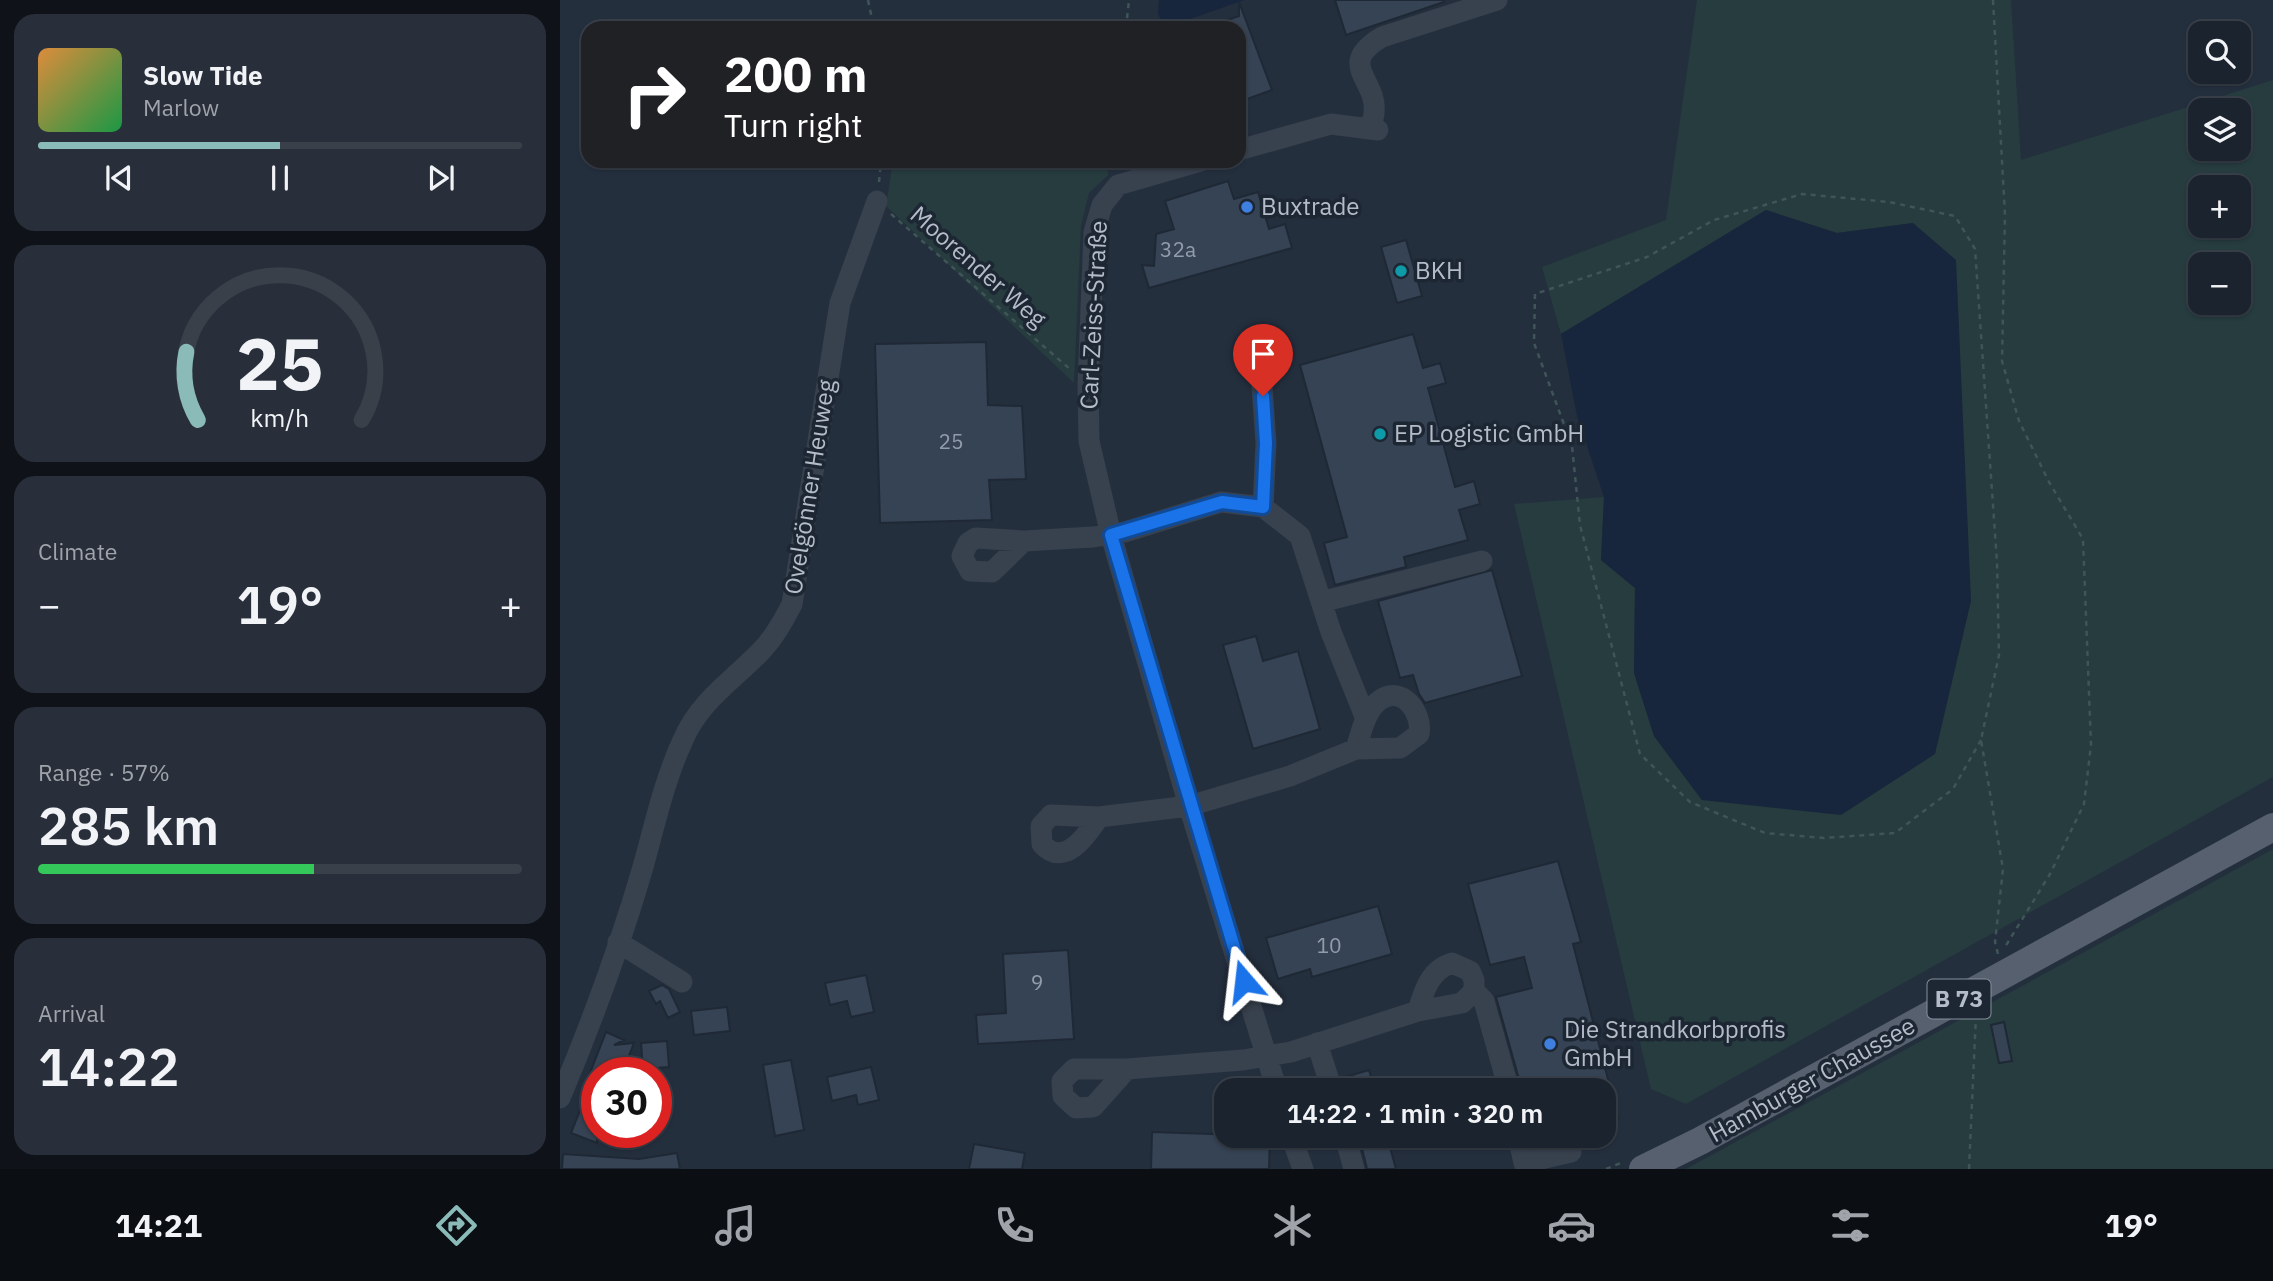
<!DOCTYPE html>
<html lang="en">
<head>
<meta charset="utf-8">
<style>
	:root { --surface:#1b232e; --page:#282f3a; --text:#f1f3f6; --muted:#a0a4aa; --line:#39404a; --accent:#8bbbb9 }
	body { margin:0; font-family:"IBM Plex Sans",sans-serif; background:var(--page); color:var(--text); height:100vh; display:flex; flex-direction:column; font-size:26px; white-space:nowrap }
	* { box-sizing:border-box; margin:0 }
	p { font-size:23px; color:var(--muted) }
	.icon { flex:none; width:38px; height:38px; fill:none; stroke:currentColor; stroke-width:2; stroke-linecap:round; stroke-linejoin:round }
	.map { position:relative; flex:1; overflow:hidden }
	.side { display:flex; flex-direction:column; gap:14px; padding:14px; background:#0f1319; width:560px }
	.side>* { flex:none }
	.banner { position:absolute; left:21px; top:21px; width:665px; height:147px; border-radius:21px; box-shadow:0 2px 5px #0004,0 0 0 2px var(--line); background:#202124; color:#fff; overflow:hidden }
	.buttons { position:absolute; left:1628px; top:21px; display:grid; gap:14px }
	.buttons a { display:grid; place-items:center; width:63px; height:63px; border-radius:14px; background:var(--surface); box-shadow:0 2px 5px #0004,0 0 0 2px var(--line); font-size:35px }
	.speed { position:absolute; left:21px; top:1057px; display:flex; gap:14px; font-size:35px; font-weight:700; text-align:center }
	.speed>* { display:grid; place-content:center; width:91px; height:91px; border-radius:50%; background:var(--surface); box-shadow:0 2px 5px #0004,0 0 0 2px var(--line); line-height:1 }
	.speed .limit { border:10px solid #d22; background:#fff; color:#111 }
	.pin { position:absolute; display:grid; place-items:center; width:60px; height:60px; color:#fff; margin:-72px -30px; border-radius:50% 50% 50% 0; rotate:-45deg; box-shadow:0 0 7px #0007 }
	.pin .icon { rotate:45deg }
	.me { position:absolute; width:77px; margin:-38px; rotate:343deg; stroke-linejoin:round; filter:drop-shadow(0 0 5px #0008) }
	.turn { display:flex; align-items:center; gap:24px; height:147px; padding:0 28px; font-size:32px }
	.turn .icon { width:91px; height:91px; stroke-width:2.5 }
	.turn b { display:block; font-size:49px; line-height:60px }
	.big { font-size:52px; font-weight:600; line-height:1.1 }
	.side .widget { flex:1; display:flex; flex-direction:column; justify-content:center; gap:10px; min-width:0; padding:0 24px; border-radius:21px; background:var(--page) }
	.side .dial { align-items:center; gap:0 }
	.dial svg { height:182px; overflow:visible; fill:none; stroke:var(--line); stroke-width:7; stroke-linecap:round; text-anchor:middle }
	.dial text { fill:var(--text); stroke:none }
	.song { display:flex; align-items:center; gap:21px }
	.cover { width:84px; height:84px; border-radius:10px; background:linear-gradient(135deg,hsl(30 70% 55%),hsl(140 70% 35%)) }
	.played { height:7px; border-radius:4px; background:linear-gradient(90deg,var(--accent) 50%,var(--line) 50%) }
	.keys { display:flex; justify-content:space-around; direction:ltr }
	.heat { display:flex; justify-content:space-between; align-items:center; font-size:38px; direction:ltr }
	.charge { height:10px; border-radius:5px; background:linear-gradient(90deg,#34c759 57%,var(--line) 0) }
	.trip { position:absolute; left:654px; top:1078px; width:402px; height:70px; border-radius:21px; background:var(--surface); box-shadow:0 2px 5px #0004,0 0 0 2px var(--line); font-weight:600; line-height:70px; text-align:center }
	.menu { display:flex; height:112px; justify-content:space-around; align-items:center; background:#0b0e12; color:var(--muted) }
	.menu .icon { width:49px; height:49px }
	.menu .active { color:var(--accent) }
	.menu b { font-size:32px; color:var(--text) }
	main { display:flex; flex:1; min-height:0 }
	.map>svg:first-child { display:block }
	.green { fill:#263c3f; fill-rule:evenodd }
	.water { fill:#17263c }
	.building { fill:#364354; stroke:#1f2835; stroke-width:2 }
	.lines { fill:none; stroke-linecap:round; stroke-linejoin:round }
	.path { stroke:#3f5557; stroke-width:2.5; stroke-dasharray:5 5; stroke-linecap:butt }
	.minor { stroke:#38414e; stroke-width:21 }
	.major { stroke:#56606e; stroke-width:28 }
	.route-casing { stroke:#114b97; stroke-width:18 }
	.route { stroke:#1a73e8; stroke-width:12 }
	.shop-dot { fill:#3f7fe0; stroke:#1d2633; stroke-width:2.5 }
	.culture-dot { fill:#0f9aa8; stroke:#1d2633; stroke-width:2.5 }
	.labels { text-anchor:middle; stroke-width:7; stroke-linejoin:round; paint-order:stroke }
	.number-label { font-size:21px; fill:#929caa }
	.shield { fill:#1d2633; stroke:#878f9c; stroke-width:2 }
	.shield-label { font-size:23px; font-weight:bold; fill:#b4bcc9 }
	.poi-label { font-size:24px; fill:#b4bcc9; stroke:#1d2633; text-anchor:start }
	.street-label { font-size:24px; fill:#b4bcc9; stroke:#1d2633 }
</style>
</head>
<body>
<main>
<section class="side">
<div class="widget">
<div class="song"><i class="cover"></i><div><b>Slow Tide</b><p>Marlow</p></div></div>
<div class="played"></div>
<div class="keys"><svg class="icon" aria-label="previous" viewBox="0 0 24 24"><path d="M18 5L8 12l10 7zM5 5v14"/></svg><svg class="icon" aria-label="pause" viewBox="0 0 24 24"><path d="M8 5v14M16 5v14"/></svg><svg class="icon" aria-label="next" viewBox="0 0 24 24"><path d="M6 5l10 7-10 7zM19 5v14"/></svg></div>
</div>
<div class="widget dial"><svg viewBox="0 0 100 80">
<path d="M14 69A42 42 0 1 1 86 69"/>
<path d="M14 69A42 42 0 0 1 9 39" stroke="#8bbbb9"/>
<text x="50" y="56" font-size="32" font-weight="700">25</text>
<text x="50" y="72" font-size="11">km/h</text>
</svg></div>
<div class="widget"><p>Climate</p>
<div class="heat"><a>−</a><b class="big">19°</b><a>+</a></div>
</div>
<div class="widget"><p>Range · 57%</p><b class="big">285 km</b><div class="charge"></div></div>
<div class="widget"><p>Arrival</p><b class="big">14:22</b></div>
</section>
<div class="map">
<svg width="1713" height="1169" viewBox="0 0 1713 1169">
	<rect width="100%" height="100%" fill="#242f3e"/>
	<path class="green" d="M1137,0H1451L1461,160L1713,80V777L1126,1104L1091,1089L954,504L1044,497L1041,560L1075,588L1074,673L1094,736L1142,800L1353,223L1277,233L1206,210L1001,334L982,267L1106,220ZM1640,110H1678V149H1640ZM1640,187H1678V226H1640ZM1640,264H1678V303H1640Z
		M333,161H548V175L529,193L521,226L514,383L326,206Z
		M1713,849V1169H1126L1673,871Z"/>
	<path class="water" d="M599,0H684L605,28L598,14Z
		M1206,210L1277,233L1353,223L1396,260L1411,601L1375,754L1281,815L1142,800L1094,736L1074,673L1075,588L1041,560L1044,497L1017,416L1001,334Z"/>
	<path class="building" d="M775,0H884V2L786,35Z
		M679,2L712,90L679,102V28L650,26L679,16Z
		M668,181L674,199L698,192L709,229L725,224L732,248L589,288L582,265L594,266L596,234L614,229L605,201Z
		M846,240L862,296L837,303L821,247Z
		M853,334L863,368L880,363L886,383L868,388L895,487L914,481L920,504L899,510L908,540L844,557L846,567L775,585L764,543L787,537L740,365Z
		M426,342L428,405L462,406L466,479L429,480L432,520L320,523L315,344Z
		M932,570L962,676L865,703L859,694L853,675L840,678L818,601Z
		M696,636L703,661L738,651L760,729L693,749L663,645Z
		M998,861L1021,942L1013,944L1058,1118L1045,1121V1090H962L936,997L972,988L964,957L930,965L908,884Z
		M818,906L832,954L752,977L750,969L718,979L706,938Z
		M508,950L514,1039L418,1044L416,1015L446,1013L443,954Z
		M306,975L314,1012L291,1017L287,1001L270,1005L265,983Z
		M102,985L109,989L120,1012L108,1018L100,1001L96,1004L89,991Z
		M167,1007L170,1031L134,1035L131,1011Z
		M1444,1022L1452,1061L1439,1063L1431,1025Z
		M46,1032L64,1040L54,1045L74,1043L62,1073H37V1143L11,1133L35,1073H30Z
		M107,1041L109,1067L83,1069L81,1043Z
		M231,1060L244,1130L215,1136L203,1065Z
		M311,1067L319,1100L298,1105L296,1095L272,1101L267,1077Z
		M809,1070L815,1090H785L782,1078Z
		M592,1132L710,1136L709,1169H591Z
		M799,1136H827L836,1169H807Z
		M414,1144L465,1153L462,1169H409Z
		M117,1153L120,1169H2L3,1154L79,1159Z"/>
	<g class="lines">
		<path class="path" d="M308,0L314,28
			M1433,0L1445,215L1442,361L1459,421L1489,482L1523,539L1531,745L1524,804L1490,874L1445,947
			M566,28L569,0
			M319,182L321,161
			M331,214L511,370
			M1421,740L1393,789L1335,833L1264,838L1205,833L1130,802L1080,754L1020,525L1012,446L974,343L975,294L1087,257L1154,220L1242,194L1329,202L1395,216L1415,249L1437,562L1439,655L1421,740L1443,869L1435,942L1438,954
			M1046,1169L1063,1162
			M1409,1169L1416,1015"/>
		<path class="minor" d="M809,129C811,124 814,118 814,113C818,79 775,65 822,37L937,0
			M679,150L771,124L818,130
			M641,161L558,185L542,205L534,232L528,385L529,441L551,535L629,806L717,1090
			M701,372L706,443L703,507
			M464,541L432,572L410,571L402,556L408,543L416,538L464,541L533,537L565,532L661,502L703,507L740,536L771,632L806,719
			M761,602L922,561
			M539,817C527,835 504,869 482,844L481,826L491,815L539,817L629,806L730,776L796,749L840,748L859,734C863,714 843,684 820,700C805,710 801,734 796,749
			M58,942L122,982
			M914,991L924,1001L949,1090
			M757,1043L772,1090
			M567,1069L533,1107L516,1108L503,1096L502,1081L514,1069H567L683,1060L731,1052L858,1011L902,1003L914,991V980L910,971L892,963C870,970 864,990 858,1011
			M0,1098C32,1022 60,946 83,867C95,824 104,781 123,740C140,700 175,679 203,649C216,635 224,620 232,604L280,303L317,201
			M731,1136L743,1169
			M785,1136L794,1169
			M958,1136L964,1163L1011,1152"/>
		<path class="major" d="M1083,1169L1140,1141L1713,827"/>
	</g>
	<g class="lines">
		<defs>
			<path id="route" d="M684,981L551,535L662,502L703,507L706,443L703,396"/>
		</defs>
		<use href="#route" class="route-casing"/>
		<use href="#route" class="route"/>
	</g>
	<g class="shop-dot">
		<circle cx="687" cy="207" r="7"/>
		<circle cx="990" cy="1044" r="7"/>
	</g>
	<g class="culture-dot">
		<circle cx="841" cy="271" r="7"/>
		<circle cx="820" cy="434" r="7"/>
	</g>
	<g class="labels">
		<g class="number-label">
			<text x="618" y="257">32a</text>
			<text x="391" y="449">25</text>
			<text x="769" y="953">10</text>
			<text x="477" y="990">9</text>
		</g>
		<rect class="shield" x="1367.5" y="979.5" width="63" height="39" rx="5"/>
		<g class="shield-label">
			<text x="1399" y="1007">B 73</text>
		</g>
		<g class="poi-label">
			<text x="701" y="215">Buxtrade</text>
			<text x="855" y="279">BKH</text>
			<text x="834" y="442">EP Logistic GmbH</text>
			<text x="1004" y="1038">Die Strandkorbprofis<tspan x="1004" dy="28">GmbH</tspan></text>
		</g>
		<g class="street-label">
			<text transform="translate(418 267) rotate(41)" y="8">Moorender Weg</text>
			<text transform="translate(534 315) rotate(-87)" y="8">Carl-Zeiss-Straße</text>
			<text transform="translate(250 487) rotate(-81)" y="8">Ovelgönner Heuweg</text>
			<text transform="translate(1252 1080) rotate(-29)" y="8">Hamburger Chaussee</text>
		</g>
	</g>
</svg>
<div class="buttons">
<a><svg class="icon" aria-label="search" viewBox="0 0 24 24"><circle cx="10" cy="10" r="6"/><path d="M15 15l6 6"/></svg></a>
<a><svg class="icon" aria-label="layers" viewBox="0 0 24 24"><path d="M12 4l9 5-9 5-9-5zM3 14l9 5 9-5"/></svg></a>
<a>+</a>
<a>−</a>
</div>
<div class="speed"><div class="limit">30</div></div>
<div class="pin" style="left:703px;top:396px;background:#d93025"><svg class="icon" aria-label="arrive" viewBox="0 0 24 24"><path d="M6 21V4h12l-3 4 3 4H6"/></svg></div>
<svg class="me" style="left:684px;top:981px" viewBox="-20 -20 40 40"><path d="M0-17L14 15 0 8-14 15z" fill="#1a73e8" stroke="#fff" stroke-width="4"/></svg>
<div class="trip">14:22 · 1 min · 320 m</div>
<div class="banner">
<div class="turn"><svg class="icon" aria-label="right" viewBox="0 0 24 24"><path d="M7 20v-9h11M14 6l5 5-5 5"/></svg><div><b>200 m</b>Turn right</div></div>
</div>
</div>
</main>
<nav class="menu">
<b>14:21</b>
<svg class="icon active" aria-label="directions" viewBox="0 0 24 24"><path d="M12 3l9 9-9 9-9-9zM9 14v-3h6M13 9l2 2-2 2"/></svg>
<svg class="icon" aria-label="music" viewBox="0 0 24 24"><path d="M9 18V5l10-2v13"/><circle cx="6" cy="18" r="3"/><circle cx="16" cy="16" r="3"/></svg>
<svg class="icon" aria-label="phone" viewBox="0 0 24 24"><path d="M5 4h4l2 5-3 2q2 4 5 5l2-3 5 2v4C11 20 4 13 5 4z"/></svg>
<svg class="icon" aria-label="climate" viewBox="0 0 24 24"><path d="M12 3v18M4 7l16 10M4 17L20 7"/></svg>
<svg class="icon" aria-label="car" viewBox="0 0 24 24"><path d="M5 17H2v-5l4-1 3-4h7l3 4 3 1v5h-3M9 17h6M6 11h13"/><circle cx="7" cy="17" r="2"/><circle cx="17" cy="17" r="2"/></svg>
<svg class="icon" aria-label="filters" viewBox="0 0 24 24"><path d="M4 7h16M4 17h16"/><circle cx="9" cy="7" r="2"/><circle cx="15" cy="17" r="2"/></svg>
<b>19°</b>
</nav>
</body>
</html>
